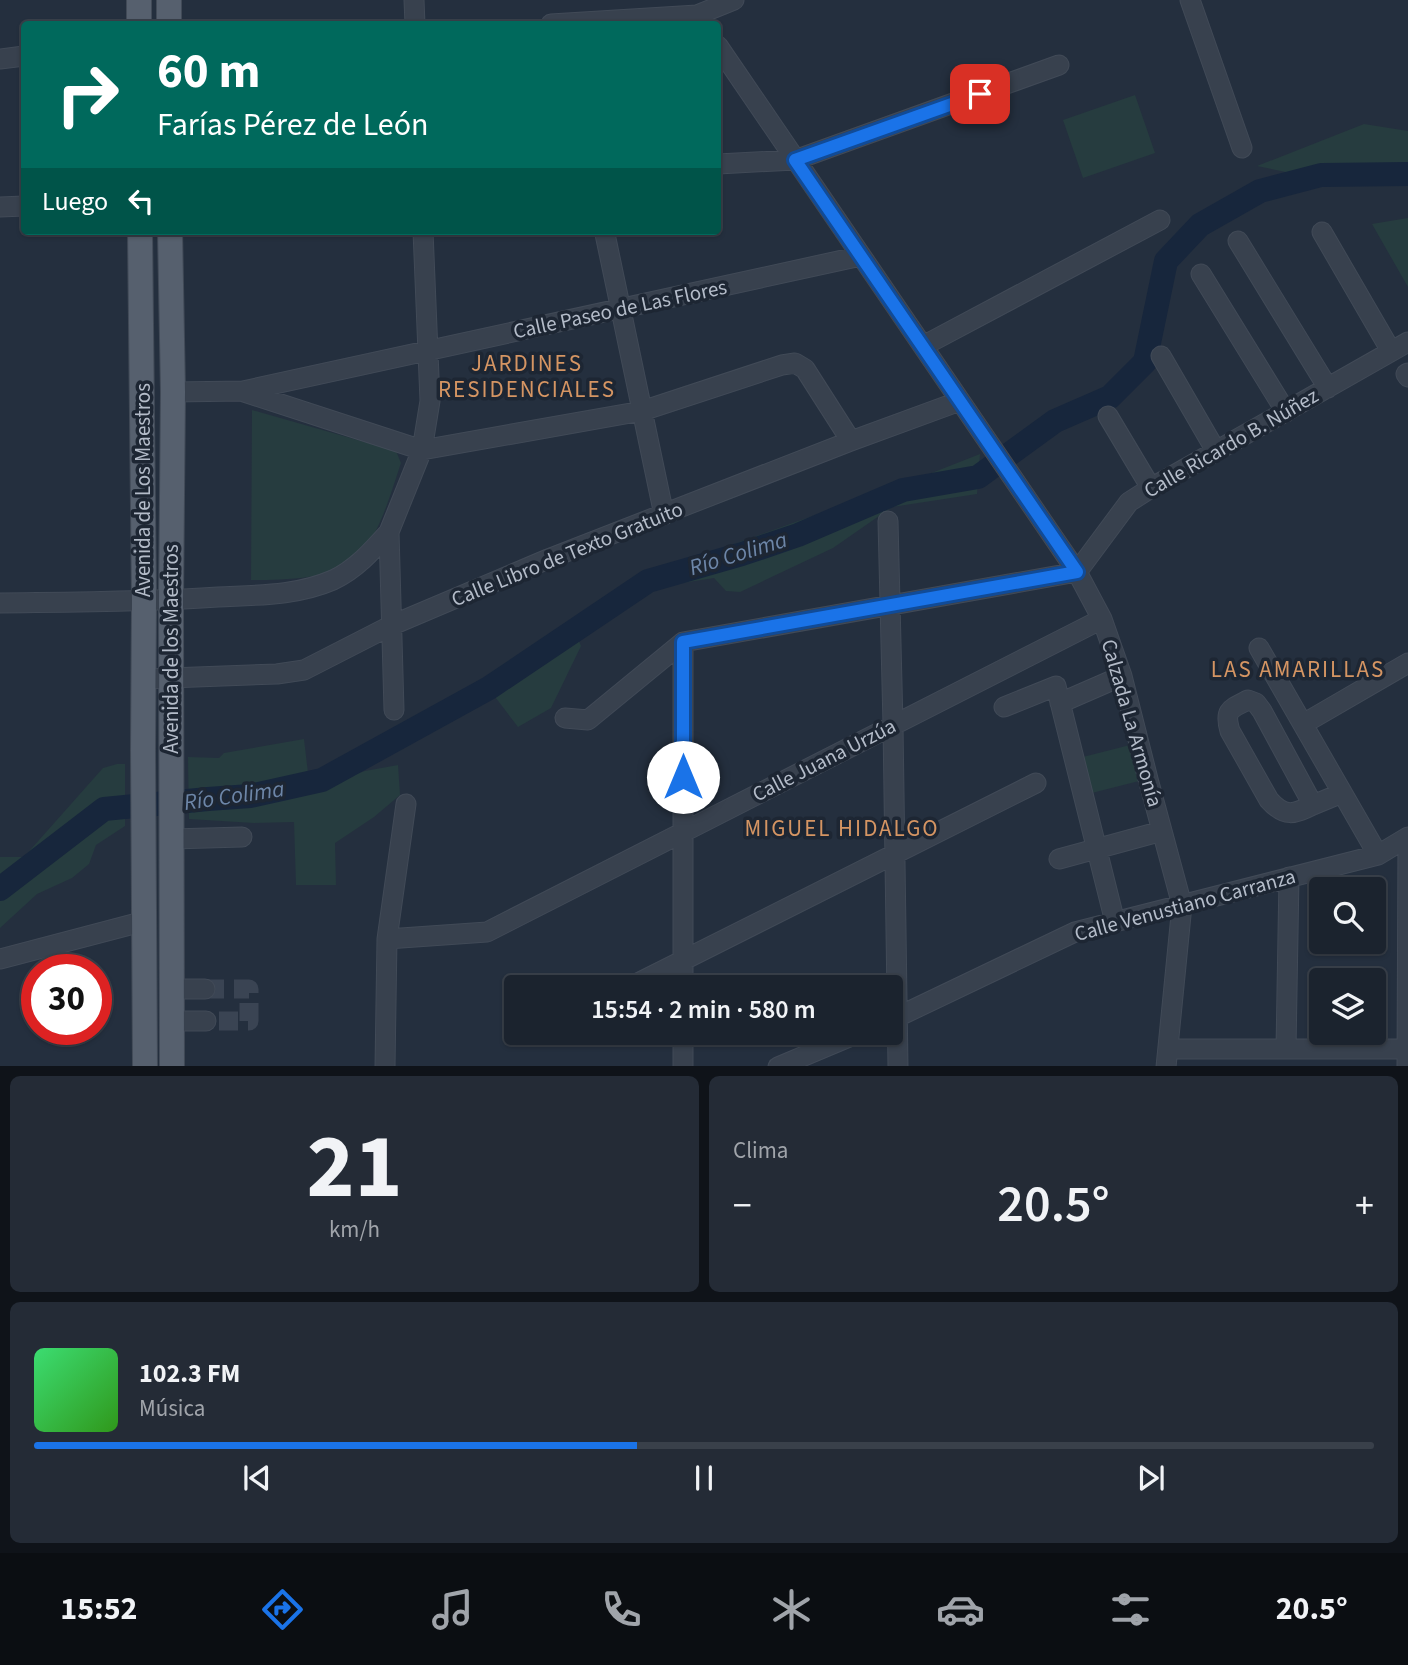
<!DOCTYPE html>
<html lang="es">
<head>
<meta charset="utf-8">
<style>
	:root { --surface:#1b232e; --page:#242b36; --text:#f1f3f6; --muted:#a0a4aa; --line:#39404a; --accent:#1a73e8 }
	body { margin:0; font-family:"Source Sans 3",sans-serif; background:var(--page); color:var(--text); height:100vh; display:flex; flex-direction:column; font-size:26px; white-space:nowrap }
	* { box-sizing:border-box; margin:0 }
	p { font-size:23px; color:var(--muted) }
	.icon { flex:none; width:38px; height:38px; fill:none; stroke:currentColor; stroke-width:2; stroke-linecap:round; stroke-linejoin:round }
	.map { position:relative; height:1066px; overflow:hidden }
	.side { display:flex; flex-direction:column; gap:10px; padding:10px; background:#0f1319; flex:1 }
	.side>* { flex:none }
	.top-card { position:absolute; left:21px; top:21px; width:700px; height:214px; border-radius:7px; box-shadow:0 2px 5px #0004,0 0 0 2px var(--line); background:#00695c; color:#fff; overflow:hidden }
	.tools { position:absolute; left:1309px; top:877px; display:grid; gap:14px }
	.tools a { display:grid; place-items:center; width:77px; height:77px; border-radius:7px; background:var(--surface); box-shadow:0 2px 5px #0004,0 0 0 2px var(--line); font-size:35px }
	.speed { position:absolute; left:21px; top:954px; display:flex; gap:14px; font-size:35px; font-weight:700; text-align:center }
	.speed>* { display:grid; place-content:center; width:91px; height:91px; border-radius:50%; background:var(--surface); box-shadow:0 2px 5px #0004,0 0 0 2px var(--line); line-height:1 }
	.speed .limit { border:10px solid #d22; background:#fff; color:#111 }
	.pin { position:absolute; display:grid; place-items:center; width:60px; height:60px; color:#fff; margin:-30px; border-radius:14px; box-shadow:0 4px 10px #0006 }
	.me { position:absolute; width:77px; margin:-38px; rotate:0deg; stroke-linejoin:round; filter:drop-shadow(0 0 5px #0008) }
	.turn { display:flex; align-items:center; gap:24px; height:147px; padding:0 21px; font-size:32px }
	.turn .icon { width:91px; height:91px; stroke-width:2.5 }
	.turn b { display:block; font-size:49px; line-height:60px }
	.then { display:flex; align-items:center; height:66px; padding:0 21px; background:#0003; gap:14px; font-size:26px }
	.big { font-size:52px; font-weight:600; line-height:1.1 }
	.side .widget { flex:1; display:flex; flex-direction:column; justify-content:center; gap:10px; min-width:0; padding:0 24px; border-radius:10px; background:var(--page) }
	.side .dial { align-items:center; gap:0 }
	.dial b { font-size:91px; line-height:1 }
	.song { display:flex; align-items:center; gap:21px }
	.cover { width:84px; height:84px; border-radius:10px; background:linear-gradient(135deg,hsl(140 70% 55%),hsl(110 70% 35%)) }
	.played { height:7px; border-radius:4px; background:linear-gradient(90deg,var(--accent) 45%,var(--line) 45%) }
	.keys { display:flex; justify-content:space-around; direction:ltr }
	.heat { display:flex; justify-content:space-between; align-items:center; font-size:38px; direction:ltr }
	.side .tiles { flex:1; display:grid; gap:10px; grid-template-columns:1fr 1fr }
	.widget:last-child { grid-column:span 2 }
	.trip { position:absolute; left:504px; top:975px; width:399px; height:70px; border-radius:7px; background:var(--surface); box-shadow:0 2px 5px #0004,0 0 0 2px var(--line); font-weight:600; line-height:70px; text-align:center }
	.menu { display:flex; height:112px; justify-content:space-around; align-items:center; background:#0b0e12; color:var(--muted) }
	.menu .icon { width:49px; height:49px }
	.menu .current { color:var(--accent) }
	.menu b { font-size:32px; color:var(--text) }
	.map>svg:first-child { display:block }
	.green { fill:#263c3f }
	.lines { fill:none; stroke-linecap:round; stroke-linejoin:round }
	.river { stroke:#17263c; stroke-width:24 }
	.minor-tunnel { stroke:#3a4453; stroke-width:19; stroke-dasharray:19 10; stroke-linecap:butt }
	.minor-casing { stroke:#414a57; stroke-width:21 }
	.major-casing { stroke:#414a57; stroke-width:26 }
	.minor { stroke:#38414e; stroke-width:19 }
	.major { stroke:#56606e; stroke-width:24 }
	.route-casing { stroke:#114b97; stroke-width:18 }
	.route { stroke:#1a73e8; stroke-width:12 }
	.labels { text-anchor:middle; stroke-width:7; stroke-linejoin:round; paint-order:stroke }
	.street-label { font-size:21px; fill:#b4bcc9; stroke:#1d2633 }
	.neighbourhood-label { font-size:23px; letter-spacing:2px; fill:#d59563; stroke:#1d2633 }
	.water-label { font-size:23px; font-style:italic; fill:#6d86a8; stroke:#1d2633 }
</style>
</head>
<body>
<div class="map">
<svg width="1408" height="1067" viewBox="0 0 1408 1067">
	<rect width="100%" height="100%" fill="#242f3e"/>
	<path class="green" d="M1135,95L1155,153L1083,178L1063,120Z
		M1364,124L1408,131V183L1334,182L1257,166Z
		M1408,218V287L1372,224Z
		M252,410L396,451L401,463C391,492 380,534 359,556C336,580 282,580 251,580Z
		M980,454L977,494L892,507L833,548L740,592L726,591L714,578L676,584L664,569L919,478Z
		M570,620L581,646L551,708L518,727L486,685L488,675Z
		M304,739L310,790L365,771L398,765L400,795L374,817L335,843L336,885H296L294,822L254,823L189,819L188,757L219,758L224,753Z
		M1130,745L1139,781L1088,794L1079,758Z
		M117,764H125V826L96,845L89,864L72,878L37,894L0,928V857H24L103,768Z"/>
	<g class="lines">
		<path class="river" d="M0,889L104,809L208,799L250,796L322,780L489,688L648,581L742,554L798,535L903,490L978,477L1055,421L1110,397L1145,362L1166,261L1200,225L1260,191L1321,175L1408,174"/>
		<path class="minor-tunnel" d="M205,989H249V1021H206"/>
		<defs>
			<path id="minor" d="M414,0L415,24
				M1190,0L1242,148
				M551,24L697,15L734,0
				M718,46L1077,572L1102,619L1122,676L1148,779L1182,905L1166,1067
				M0,59L24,56
				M718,164L795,160L1059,65
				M0,207L24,206
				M1322,232L1391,351
				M605,234L664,515
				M1238,241L1328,388
				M1201,274L1286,412
				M923,346L1160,220
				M1161,356L1216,451
				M1408,373L1406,374L1408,377
				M173,392L243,391L861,256
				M244,392L422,450L642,411L782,365L795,363L805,369L851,441
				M1108,416L1151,488
				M888,521L893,725L898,1067
				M0,603C73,602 145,602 218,597C257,595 296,596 333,580C356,569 372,551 389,532
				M683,642V987
				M1259,648L1378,855
				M143,679L277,674L304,670L390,626L548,559L851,441L960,401
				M1060,703L1122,676
				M1004,707L1056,686L1115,922
				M394,710L389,532L422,450L430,401L423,231
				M565,718L588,720L683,642L1077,572L1129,502L1151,488L1408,342
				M1303,724L1408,663
				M1313,805C1294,814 1285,818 1269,800L1230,731C1224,710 1230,709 1248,700L1256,703L1262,711L1313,805L1342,793
				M172,839L242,837
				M1059,859L1162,831
				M387,939L487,932L1102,619
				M0,959L145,921
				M630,987L1036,783
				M172,989H205
				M891,1020L1075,932L1378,855L1408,837
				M172,1021H206
				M683,1032V1067
				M1168,1049H1407
				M1286,1049L1289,877
				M385,1067L387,939L406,804
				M778,1067L861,1032
				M1407,1067L1408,837"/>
			<path id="major" d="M139,0V24
				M169,0V24
				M140,231L144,601L143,750L145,1067
				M170,231L173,392L171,600L172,1067"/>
		</defs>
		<use href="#minor" class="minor-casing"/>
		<use href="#major" class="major-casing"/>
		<use href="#minor" class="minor"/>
		<use href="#major" class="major"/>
	</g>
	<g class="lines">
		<defs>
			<path id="route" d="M683,777V642L1077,572L795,160L980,94"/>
		</defs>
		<use href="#route" class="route-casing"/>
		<use href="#route" class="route"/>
	</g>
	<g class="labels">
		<g class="street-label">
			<text transform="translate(620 309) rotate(-12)" y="7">Calle Paseo de Las Flores</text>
			<text transform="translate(1231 443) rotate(-30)" y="7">Calle Ricardo B. Núñez</text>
			<text transform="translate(143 490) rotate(-90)" y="7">Avenida de Los Maestros</text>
			<text transform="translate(567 554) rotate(-22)" y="7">Calle Libro de Texto Gratuito</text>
			<text transform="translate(171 649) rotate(-90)" y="7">Avenida de los Maestros</text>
			<text transform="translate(1132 723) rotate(74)" y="7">Calzada La Armonía</text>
			<text transform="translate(824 760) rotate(-27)" y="7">Calle Juana Urzúa</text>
			<text transform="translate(1185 905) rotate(-15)" y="7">Calle Venustiano Carranza</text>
		</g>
		<g class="neighbourhood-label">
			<text x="527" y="371">JARDINES<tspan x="527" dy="26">RESIDENCIALES</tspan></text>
			<text x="1298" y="677">LAS AMARILLAS</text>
			<text x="842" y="836">MIGUEL HIDALGO</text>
		</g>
		<g class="water-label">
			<text transform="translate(738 553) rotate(-17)" y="8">Río Colima</text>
			<text transform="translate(234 795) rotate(-8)" y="8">Río Colima</text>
		</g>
	</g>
</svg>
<div class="tools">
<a><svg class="icon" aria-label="search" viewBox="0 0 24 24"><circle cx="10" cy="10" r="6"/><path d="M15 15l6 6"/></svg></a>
<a><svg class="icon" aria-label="layers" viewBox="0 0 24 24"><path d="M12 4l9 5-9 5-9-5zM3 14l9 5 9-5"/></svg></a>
</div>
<div class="speed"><div class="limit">30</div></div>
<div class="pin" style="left:980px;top:94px;background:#d93025"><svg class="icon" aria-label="arrive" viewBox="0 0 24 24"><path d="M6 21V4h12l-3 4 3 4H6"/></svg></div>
<svg class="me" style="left:683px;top:777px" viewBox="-20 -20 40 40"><circle r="19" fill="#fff"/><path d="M0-13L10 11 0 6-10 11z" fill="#1a73e8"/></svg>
<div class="trip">15:54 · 2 min · 580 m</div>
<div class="top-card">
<div class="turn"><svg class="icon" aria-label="right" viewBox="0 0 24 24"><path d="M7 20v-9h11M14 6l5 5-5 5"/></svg><div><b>60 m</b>Farías Pérez de León</div></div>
<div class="then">Luego<svg class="icon" aria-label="left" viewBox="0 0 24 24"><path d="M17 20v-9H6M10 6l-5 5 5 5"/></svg></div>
</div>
</div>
<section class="side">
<div class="tiles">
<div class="widget dial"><b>21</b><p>km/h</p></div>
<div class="widget"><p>Clima</p>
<div class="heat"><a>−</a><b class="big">20.5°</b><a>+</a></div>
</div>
<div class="widget">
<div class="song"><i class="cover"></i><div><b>102.3 FM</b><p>Música</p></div></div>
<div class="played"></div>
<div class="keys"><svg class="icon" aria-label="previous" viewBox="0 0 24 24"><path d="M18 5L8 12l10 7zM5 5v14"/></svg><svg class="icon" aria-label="pause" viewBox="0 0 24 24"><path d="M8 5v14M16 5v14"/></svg><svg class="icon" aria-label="next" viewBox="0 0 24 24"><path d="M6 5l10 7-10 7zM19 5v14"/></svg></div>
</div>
</div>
</section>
<nav class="menu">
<b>15:52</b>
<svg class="icon current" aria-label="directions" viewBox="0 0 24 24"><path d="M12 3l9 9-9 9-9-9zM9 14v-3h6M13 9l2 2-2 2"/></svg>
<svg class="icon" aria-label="music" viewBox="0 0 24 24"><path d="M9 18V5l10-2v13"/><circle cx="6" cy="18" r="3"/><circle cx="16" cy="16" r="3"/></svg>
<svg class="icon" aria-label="phone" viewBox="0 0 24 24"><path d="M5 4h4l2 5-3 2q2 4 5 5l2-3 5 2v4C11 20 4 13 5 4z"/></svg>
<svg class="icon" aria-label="climate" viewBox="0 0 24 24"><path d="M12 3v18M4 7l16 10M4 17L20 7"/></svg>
<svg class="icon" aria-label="car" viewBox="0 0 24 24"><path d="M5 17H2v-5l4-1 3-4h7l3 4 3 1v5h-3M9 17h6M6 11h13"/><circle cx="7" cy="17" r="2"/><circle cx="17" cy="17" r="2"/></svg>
<svg class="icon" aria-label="filters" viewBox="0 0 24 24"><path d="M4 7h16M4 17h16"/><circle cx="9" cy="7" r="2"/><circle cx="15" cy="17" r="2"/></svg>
<b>20.5°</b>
</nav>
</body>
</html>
